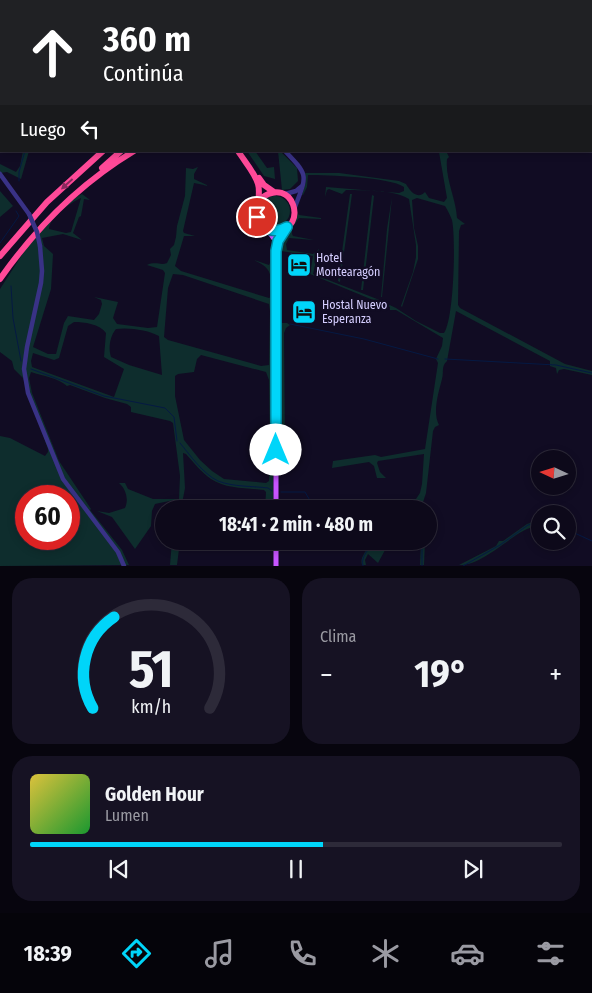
<!DOCTYPE html>
<html lang="es">
<head>
<meta charset="utf-8">
<style>
	:root { --surface:#0d091a; --page:#161223; --text:#f1f3f6; --muted:#9a9aa2; --line:#2d2a39; --accent:#00d5f9 }
	body { margin:0; font-family:"Fira Sans Condensed",sans-serif; background:var(--page); color:var(--text); height:100vh; display:flex; flex-direction:column; font-size:19px; white-space:nowrap }
	* { box-sizing:border-box; margin:0 }
	p { font-size:16px; color:var(--muted) }
	.icon { flex:none; width:28px; height:28px; fill:none; stroke:currentColor; stroke-width:2; stroke-linecap:round; stroke-linejoin:round }
	.map { position:relative; height:566px; overflow:hidden }
	.details { display:flex; flex-direction:column; gap:12px; padding:12px; background:#07050e; flex:1 }
	.details>* { flex:none }
	.top-card { position:absolute; left:0px; top:0px; width:592px; height:152px; box-shadow:0 2px 8px #0003,0 0 0 1px var(--line); background:#202124; color:#fff; overflow:hidden }
	.needle { width:32px; rotate:274deg }
	.fabs { position:absolute; left:531px; top:450px; display:grid; gap:10px }
	.fabs a { display:grid; place-items:center; width:45px; height:45px; border-radius:50%; background:var(--surface); box-shadow:0 2px 8px #0003,0 0 0 1px var(--line); font-size:25px }
	.speed { position:absolute; left:15px; top:485px; display:flex; gap:10px; font-size:25px; font-weight:700; text-align:center }
	.speed>* { display:grid; place-content:center; width:65px; height:65px; border-radius:50%; background:var(--surface); box-shadow:0 2px 8px #0003,0 0 0 1px var(--line); line-height:1 }
	.speed .limit { border:8px solid #d22; background:#fff; color:#111 }
	.pin { position:absolute; display:grid; place-items:center; width:42px; height:42px; color:#fff; margin:-21px; border:2px solid #fff; border-radius:50%; box-shadow:0 1px 5px #0007 }
	.me { position:absolute; width:55px; margin:-28px; rotate:0deg; stroke-linejoin:round; filter:drop-shadow(0 0 4px #0008) }
	.turn { display:flex; align-items:center; gap:18px; height:105px; padding:0 20px; font-size:22px }
	.turn .icon { width:65px; height:65px; stroke-width:2.5 }
	.turn b { display:block; font-size:35px; line-height:42px }
	.then { display:flex; align-items:center; height:48px; padding:0 20px; background:#0003; gap:10px; font-size:19px }
	.big { font-size:38px; font-weight:700; line-height:1.1 }
	.details .tile { flex:1; display:flex; flex-direction:column; justify-content:center; gap:8px; min-width:0; padding:0 18px; border-radius:20px; background:var(--page) }
	.details .dial { align-items:center; gap:0 }
	.dial svg { height:130px; overflow:visible; fill:none; stroke:var(--line); stroke-width:7; stroke-linecap:round; text-anchor:middle }
	.dial text { fill:var(--text); stroke:none }
	.song { display:flex; align-items:center; gap:15px }
	.cover { width:60px; height:60px; border-radius:8px; background:linear-gradient(135deg,hsl(50 70% 55%),hsl(130 70% 35%)) }
	.played { height:5px; border-radius:2px; background:linear-gradient(90deg,var(--accent) 55%,var(--line) 55%) }
	.keys { display:flex; justify-content:space-around; direction:ltr }
	.heat { display:flex; justify-content:space-between; align-items:center; font-size:28px; direction:ltr }
	.details .tiles { flex:1; display:grid; gap:12px; grid-template-columns:1fr 1fr }
	.tile:last-child { grid-column:span 2 }
	.trip { position:absolute; left:155px; top:500px; width:282px; height:50px; border-radius:25px; background:var(--surface); box-shadow:0 2px 8px #0003,0 0 0 1px var(--line); font-weight:700; line-height:50px; text-align:center }
	.dock { display:flex; height:80px; justify-content:space-around; align-items:center; background:#05040a; color:var(--muted) }
	.dock .icon { width:35px; height:35px }
	.dock .current { color:var(--accent) }
	.dock b { font-size:22px; color:var(--text) }
	.map>svg:first-child { display:block }
	.green { fill:#0e2d2d; fill-rule:evenodd }
	.lines { fill:none; stroke-linecap:round; stroke-linejoin:round }
	.stream { stroke:#051943; stroke-width:1 }
	.minor { stroke:#393286; stroke-width:4.5 }
	.major { stroke:#c755ff; stroke-width:5 }
	.highway { stroke:#ff4998; stroke-width:6 }
	.minor-bridge { stroke:#393286; stroke-width:4.5 }
	.oneway { fill:#882a5e }
	.route-casing { stroke:#008aa2; stroke-width:12 }
	.route { stroke:#00d5f9; stroke-width:9 }
	.labels { text-anchor:middle; stroke-width:5; stroke-linejoin:round; paint-order:stroke }
	.poi-label { font-size:12px; fill:#d5ceff; stroke:#110c23; text-anchor:start }
</style>
</head>
<body>
<div class="map">
<svg width="592" height="566" viewBox="0 0 592 566">
	<rect width="100%" height="100%" fill="#110c23"/>
	<path class="green" d="M23,151H29L21,179L7,172L0,173V164L16,172L20,166Z
		M247,151H255L267,168L274,167L275,179L264,176Z
		M278,151H280L297,168L298,181L290,189L282,190Z
		M446,151L449,157L447,159C445,179 456,198 457,218L465,224L461,225L459,231L458,305L460,308L565,364L592,371V375L564,369L559,370L557,374L556,368L550,366V361L456,311L447,361C441,366 444,372 442,379C439,391 432,412 439,425L435,427L433,431L426,493L422,505L424,509H411L412,499H416L420,493L422,484L424,454L378,461L377,463L380,472L386,478H377L374,466L369,462L332,468L333,461L375,455L381,457L425,449L438,363L436,359L442,346L443,338L396,310H390V307L310,274L313,256L281,251L283,243L297,213L299,215L321,218V219L299,218L292,228V234L293,236L314,240L289,238L286,244L287,250L313,254L319,249L313,274L377,299L396,308L416,321L440,333H444C454,319 456,238 452,220C450,215 448,211 445,206L417,198L412,200L414,228L418,246V259L402,307L401,306L413,272L416,257V245L409,199C392,189 366,191 346,190L342,194L329,189L327,190L325,197L326,187L399,193L404,191V187C390,177 327,175 308,175L307,187L303,195H302L306,181L305,173H339L399,181L406,184C410,191 417,200 425,192L429,198L444,202L447,198L439,152Z
		M198,167L194,174V179L209,186L194,183L183,231L184,233L195,236H184L175,266L181,271L269,298L271,297C270,276 275,270 254,260L269,265L270,263L274,268L273,509H265L266,492L264,490C247,488 226,489 211,479C202,473 194,463 186,454L183,453L185,488L181,509H178V504L174,500L155,504L152,511L151,526L135,549L112,517L97,511L109,513L125,508C129,500 126,489 119,483H125L128,489L153,499H179L180,476L173,423L170,421L131,412V407L127,404L105,398L70,385L67,386C58,378 43,376 31,372L29,378L32,393L59,461L91,509L90,510L122,550L129,565L0,566V436L10,438L45,456L48,452V449L23,378L14,369L12,361L0,352V289L27,247L62,205L82,194L90,200L84,199L81,216L79,217L73,233L82,240L63,234L42,238L44,246L53,254L51,289L33,347L48,354H56L64,323L68,316L94,320L99,314L102,304L101,300L94,297L118,302L113,318L117,324L148,328L157,327L165,273L163,270L147,265C156,261 161,266 167,263L171,255L170,249L174,245L176,237L177,226L185,196L186,168L193,169ZM81,198L71,232L66,233L49,229C50,216 70,203 81,198ZM173,274L183,275L269,304L270,311L269,365L261,366L168,340L164,337L168,288ZM74,322C84,322 100,324 106,333L104,357L124,369L114,397L32,367L31,361L33,353L54,360L59,358L68,326ZM116,329C128,327 149,330 159,336L162,375L129,365L111,357C108,348 110,336 116,329ZM201,355L266,372L269,380L270,449L269,481L266,483L224,479L212,471L200,460L184,440L175,396V376L178,374L194,372L197,359ZM26,496H69V539H26Z
		M0,191L13,206L0,217Z
		M350,194H352L340,282L338,281Z
		M372,195L374,196L363,290H361Z
		M260 211a15 15 0 1 1 30 0a15 15 0 1 1-30 0Z
		M392,197L382,297H381L387,229Z
		M281,323H287L290,325L286,328L284,333L285,448L286,461H282Z
		M533,522L540,523V527C521,522 487,566 459,565L496,546L499,541H503L527,524Z
		M172,541H180L177,565H170Z
		M421,541H425L424,565H420Z
		M376,544L385,550L378,563L368,554L365,560L366,565H362C360,559 364,554 367,549L370,550Z"/>
	<g class="lines">
		<path class="stream" d="M418,0V1
			M484,1L486,0
			M591,43H592
			M0,79H1
			M0,84H1
			M591,86L592,87
			M19,181V172L25,151
			M0,243L19,216L16,211
			M11,286L13,318L21,361
			M290,324L364,339L438,359
			M445,359L556,365L592,373
			M31,369L104,396L165,408L174,417L177,441
			M180,443C190,455 203,474 218,481C233,487 253,486 268,488L272,491
			M281,492H305L315,509
			M401,509L409,506L419,509
			M568,530L592,541
			M363,566C360,556 370,548 376,541
			M422,566V541
			M463,566L500,545L528,525L533,524L540,525"/>
		<path class="minor" d="M277,0V1
			M285,151C309,176 307,175 295,207
			M0,174L29,214
			M285,194L296,191L302,186
			M40,246L42,271L41,283L27,347L24,369L28,393L63,479L118,552L124,566"/>
		<path class="major" d="M267,229L275,240L276,251V509
			M277,246L281,234L287,228
			M276,566V541"/>
		<path class="highway" d="M167,1V0
			M211,1L212,0
			M220,1V0
			M231,1L232,0
			M238,151C245,162 255,173 258,184C263,199 246,231 276,231C309,230 294,173 260,199
			M102,168L121,151
			M259,178L264,185L274,192
			M0,256L47,202L103,151
			M0,279C35,229 81,183 134,151"/>
		<path class="minor-bridge" d="M29,214L37,232L40,246"/>
	</g>
	<defs><path id="oneway-solid" d="M-6-.8H1V-3.2L6.5 0L1 3.2V.8H-6Z" transform="scale(1.25)"/></defs>
	<use class="oneway" href="#oneway-solid" transform="translate(67 184) rotate(138)"/>
	<g class="lines">
		<defs>
			<path id="route" d="M257,217C263,230 275,234 287,227L278,241L276,251V450"/>
		</defs>
		<use href="#route" class="route-casing"/>
		<use href="#route" class="route"/>
	</g>
	<defs>
		<symbol id="hotel-square" viewBox="-11 -11 22 22"><rect x="-9" y="-9" width="18" height="18" rx="4" fill="#00d5f9" stroke="#110c23"/><path d="M-6-4.5h1.5V1H6V5H4.5V3h-9V5H-6ZM-4 0a1.8 1.8 0 1 1 3.6 0ZM.5 0V-2.5h3Q6-2.5 6 0Z" fill="#111"/></symbol>
	</defs>
	<g fill-rule="evenodd">
		<use href="#hotel-square" x="285" y="251" width="28" height="28"/>
		<use href="#hotel-square" x="290" y="298" width="28" height="28"/>
	</g>
	<g class="labels">
		<g class="poi-label">
			<text x="316" y="262">Hotel<tspan x="316" dy="14">Montearagón</tspan></text>
			<text x="322" y="309">Hostal Nuevo<tspan x="322" dy="14">Esperanza</tspan></text>
		</g>
	</g>
</svg>
<div class="fabs">
<a><svg class="needle" viewBox="-14 -14 28 28"><path d="M0-13l5 13h-10z" fill="#e53935"/><path d="M0 13l5-13h-10z" fill="#9a9aa2"/></svg></a>
<a><svg class="icon" aria-label="search" viewBox="0 0 24 24"><circle cx="10" cy="10" r="6"/><path d="M15 15l6 6"/></svg></a>
</div>
<div class="speed"><div class="limit">60</div></div>
<div class="pin" style="left:257px;top:217px;background:#d93025"><svg class="icon" aria-label="arrive" viewBox="0 0 24 24"><path d="M6 21V4h12l-3 4 3 4H6"/></svg></div>
<svg class="me" style="left:276px;top:450px" viewBox="-20 -20 40 40"><circle r="19" fill="#fff"/><path d="M0-13L10 11 0 6-10 11z" fill="#00d5f9"/></svg>
<div class="trip">18:41 · 2 min · 480 m</div>
<div class="top-card">
<div class="turn"><svg class="icon" aria-label="ahead" viewBox="0 0 24 24"><path d="M12 20V5M6 11l6-6 6 6"/></svg><div><b>360 m</b>Continúa</div></div>
<div class="then">Luego<svg class="icon" aria-label="left" viewBox="0 0 24 24"><path d="M17 20v-9H6M10 6l-5 5 5 5"/></svg></div>
</div>
</div>
<section class="details">
<div class="tiles">
<div class="tile dial"><svg viewBox="0 0 100 80">
<path d="M14 69A42 42 0 1 1 86 69"/>
<path d="M14 69A42 42 0 0 1 27 13" stroke="#00d5f9"/>
<text x="50" y="56" font-size="32" font-weight="700">51</text>
<text x="50" y="72" font-size="11">km/h</text>
</svg></div>
<div class="tile"><p>Clima</p>
<div class="heat"><a>−</a><b class="big">19°</b><a>+</a></div>
</div>
<div class="tile">
<div class="song"><i class="cover"></i><div><b>Golden Hour</b><p>Lumen</p></div></div>
<div class="played"></div>
<div class="keys"><svg class="icon" aria-label="previous" viewBox="0 0 24 24"><path d="M18 5L8 12l10 7zM5 5v14"/></svg><svg class="icon" aria-label="pause" viewBox="0 0 24 24"><path d="M8 5v14M16 5v14"/></svg><svg class="icon" aria-label="next" viewBox="0 0 24 24"><path d="M6 5l10 7-10 7zM19 5v14"/></svg></div>
</div>
</div>
</section>
<nav class="dock">
<b>18:39</b>
<svg class="icon current" aria-label="directions" viewBox="0 0 24 24"><path d="M12 3l9 9-9 9-9-9zM9 14v-3h6M13 9l2 2-2 2"/></svg>
<svg class="icon" aria-label="music" viewBox="0 0 24 24"><path d="M9 18V5l10-2v13"/><circle cx="6" cy="18" r="3"/><circle cx="16" cy="16" r="3"/></svg>
<svg class="icon" aria-label="phone" viewBox="0 0 24 24"><path d="M5 4h4l2 5-3 2q2 4 5 5l2-3 5 2v4C11 20 4 13 5 4z"/></svg>
<svg class="icon" aria-label="climate" viewBox="0 0 24 24"><path d="M12 3v18M4 7l16 10M4 17L20 7"/></svg>
<svg class="icon" aria-label="car" viewBox="0 0 24 24"><path d="M5 17H2v-5l4-1 3-4h7l3 4 3 1v5h-3M9 17h6M6 11h13"/><circle cx="7" cy="17" r="2"/><circle cx="17" cy="17" r="2"/></svg>
<svg class="icon" aria-label="filters" viewBox="0 0 24 24"><path d="M4 7h16M4 17h16"/><circle cx="9" cy="7" r="2"/><circle cx="15" cy="17" r="2"/></svg>
</nav>
</body>
</html>
